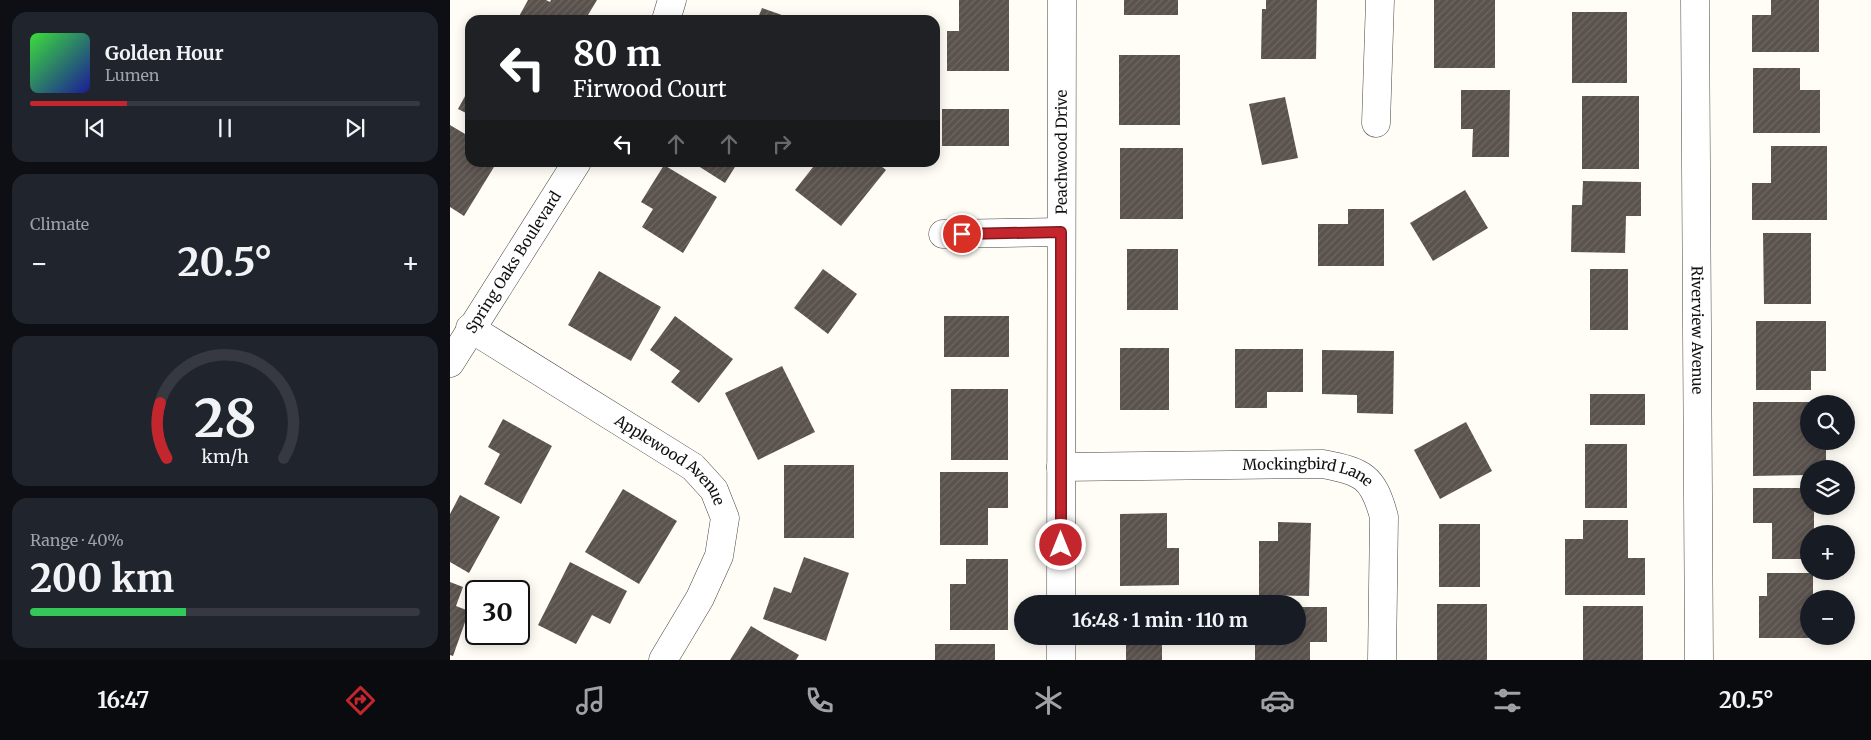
<!DOCTYPE html>
<html lang="en">
<head>
<meta charset="utf-8">
<style>
	:root { --surface:#171b24; --page:#20242c; --text:#f1f3f6; --muted:#9ea1a6; --line:#363941; --accent:#c4262e }
	body { margin:0; font-family:Merriweather,serif; background:var(--page); color:var(--text); height:100vh; display:flex; flex-direction:column; font-size:19px; white-space:nowrap }
	* { box-sizing:border-box; margin:0 }
	p { font-size:16px; color:var(--muted) }
	.icon { flex:none; width:28px; height:28px; fill:none; stroke:currentColor; stroke-width:2; stroke-linecap:round; stroke-linejoin:round }
	.map { position:relative; flex:1; overflow:hidden }
	.drawer { display:flex; flex-direction:column; gap:12px; padding:12px; background:#0d0f14; width:450px }
	.drawer>* { flex:none }
	.banner { position:absolute; left:15px; top:15px; width:475px; height:152px; border-radius:15px; box-shadow:0 2px 12px #0003; background:#202124; color:#fff; overflow:hidden }
	.controls { position:absolute; left:1350px; top:395px; display:grid; gap:10px }
	.controls a { display:grid; place-items:center; width:55px; height:55px; border-radius:50%; background:var(--surface); box-shadow:0 2px 12px #0003; font-size:25px }
	.speed { position:absolute; left:15px; top:580px; display:flex; gap:10px; font-size:25px; font-weight:700; text-align:center }
	.speed>* { display:grid; place-content:center; width:65px; height:65px; border-radius:50%; background:var(--surface); box-shadow:0 2px 12px #0003; line-height:1 }
	.speed .limit { border:2px solid #111; border-radius:8px; background:#fff; color:#111 }
	.pin { position:absolute; display:grid; place-items:center; width:42px; height:42px; color:#fff; margin:-21px; border:2px solid #fff; border-radius:50%; box-shadow:0 1px 5px #0007 }
	.me { position:absolute; width:55px; margin:-28px; rotate:0deg; stroke-linejoin:round; filter:drop-shadow(0 0 4px #0008) }
	.turn { display:flex; align-items:center; gap:18px; height:105px; padding:0 25px; font-size:22px }
	.turn .icon { width:65px; height:65px; stroke-width:2.5 }
	.turn b { display:block; font-size:35px; line-height:42px }
	.lanes { display:flex; align-items:center; height:48px; padding:0 25px; background:#0003; justify-content:center; gap:25px; direction:ltr }
	.lanes .off { opacity:.35 }
	.big { font-size:38px; font-weight:700; line-height:1.1 }
	.drawer .card { flex:1; display:flex; flex-direction:column; justify-content:center; gap:8px; min-width:0; padding:0 18px; border-radius:15px; background:var(--page) }
	.drawer .dial { align-items:center; gap:0 }
	.dial svg { height:130px; overflow:visible; fill:none; stroke:var(--line); stroke-width:7; stroke-linecap:round; text-anchor:middle }
	.dial text { fill:var(--text); stroke:none }
	.song { display:flex; align-items:center; gap:15px }
	.cover { width:60px; height:60px; border-radius:8px; background:linear-gradient(135deg,hsl(120 70% 55%),hsl(240 70% 35%)) }
	.played { height:5px; border-radius:2px; background:linear-gradient(90deg,var(--accent) 25%,var(--line) 25%) }
	.keys { display:flex; justify-content:space-around; direction:ltr }
	.heat { display:flex; justify-content:space-between; align-items:center; font-size:28px; direction:ltr }
	.charge { height:8px; border-radius:4px; background:linear-gradient(90deg,#34c759 40%,var(--line) 0) }
	.trip { position:absolute; left:564px; top:595px; width:292px; height:50px; border-radius:25px; background:var(--surface); box-shadow:0 2px 12px #0003; font-weight:700; line-height:50px; text-align:center }
	.dock { display:flex; height:80px; justify-content:space-around; align-items:center; background:#090b0e; color:var(--muted) }
	.dock .icon { width:35px; height:35px }
	.dock .selected { color:var(--accent) }
	.dock b { font-size:22px; color:var(--text) }
	main { display:flex; flex:1; min-height:0 }
	.map>svg:first-child { display:block }
	.building { fill:url(#building-hatch) }
	.lines { fill:none; stroke-linecap:round; stroke-linejoin:round }
	.minor-casing { stroke:#444; stroke-width:29 }
	.minor { stroke:#fff; stroke-width:28 }
	.route-casing { stroke:#7f191e; stroke-width:12 }
	.route { stroke:#c4262e; stroke-width:9 }
	.labels { text-anchor:middle; stroke-width:5; stroke-linejoin:round; paint-order:stroke }
	.street-label { font-size:15px; fill:#111; stroke:#fff }
</style>
</head>
<body>
<main>
<section class="drawer">
<div class="card">
<div class="song"><i class="cover"></i><div><b>Golden Hour</b><p>Lumen</p></div></div>
<div class="played"></div>
<div class="keys"><svg class="icon" aria-label="previous" viewBox="0 0 24 24"><path d="M18 5L8 12l10 7zM5 5v14"/></svg><svg class="icon" aria-label="pause" viewBox="0 0 24 24"><path d="M8 5v14M16 5v14"/></svg><svg class="icon" aria-label="next" viewBox="0 0 24 24"><path d="M6 5l10 7-10 7zM19 5v14"/></svg></div>
</div>
<div class="card"><p>Climate</p>
<div class="heat"><a>−</a><b class="big">20.5°</b><a>+</a></div>
</div>
<div class="card dial"><svg viewBox="0 0 100 80">
<path d="M14 69A42 42 0 1 1 86 69"/>
<path d="M14 69A42 42 0 0 1 10 35" stroke="#c4262e"/>
<text x="50" y="56" font-size="32" font-weight="700">28</text>
<text x="50" y="72" font-size="11">km/h</text>
</svg></div>
<div class="card"><p>Range · 40%</p><b class="big">200 km</b><div class="charge"></div></div>
</section>
<div class="map">
<svg width="1421" height="660" viewBox="0 0 1421 660">
	<defs>
		<pattern id="building-hatch" width="6" height="6" patternUnits="userSpaceOnUse" patternTransform="scale(1.25)"><rect width="6" height="6" fill="#5a524d"/><path d="M-1 1l2-2M0 6l6-6M5 7l2-2" fill="none" stroke="#6d6662"/></pattern>
	</defs>
	<rect width="100%" height="100%" fill="#fffdf5"/>
	<path class="building" d="M78,0H96L100,2L101,0H147L135,20H67Z
		M509,0H559V71H497V31H509Z
		M674,0H728V15H674Z
		M816,0H867L866,59H811L812,9H816Z
		M984,0H1045V68H984Z
		M1321,0H1369V52H1302V15H1321Z
		M312,8L346,20H307Z
		M1122,12H1177V83H1122Z
		M669,55H730V125H669Z
		M1303,68H1350V90H1370V133H1303Z
		M20,87V115L8,109Z
		M1011,90H1060L1059,157H1022L1023,129H1011Z
		M1132,96H1189V169H1132Z
		M835,97L848,158L812,165L799,104Z
		M492,109H559V146H492Z
		M0,125L20,137V162H47L14,216L0,207Z
		M1321,146H1377V220H1302V183H1321Z
		M670,148H733V219H670Z
		M242,162H288L275,183Z
		M367,162H426L436,170L391,226L345,190Z
		M214,165L267,197L233,253L192,227L203,209L191,202Z
		M1133,181L1191,182V216H1176L1175,253L1121,252L1122,205H1132Z
		M1015,190L1038,228L983,261L960,223Z
		M898,209H934V266H868V224H898Z
		M1313,233H1361V304H1314Z
		M677,249H728V310H677Z
		M373,269L407,294L378,334L344,308Z
		M1140,269H1178V330H1140Z
		M149,271L211,307L181,361L118,325Z
		M225,316L283,359L249,403L221,382L230,371L200,350Z
		M494,316H559V357H494Z
		M1306,321H1376V371H1361V390H1306Z
		M670,348H719V410H670Z
		M785,349H853V392H817V408H785Z
		M872,350L944,351L943,414L907,413V395L872,394Z
		M332,366L365,432L308,460L275,393Z
		M501,389H558V460H501Z
		M1140,394H1195V425H1140Z
		M1303,402H1360L1359,441H1376V469H1359V475L1303,476Z
		M53,419L102,446L71,504L34,484L50,454L38,447Z
		M1016,422L1042,471L990,499L964,450Z
		M1135,444H1177V508H1135Z
		M334,465H404V538H334Z
		M490,472H558V508H538V545H490Z
		M1303,488H1359V506H1364V534H1359V559H1322V523H1303Z
		M173,489L227,521L189,584L135,552Z
		M10,495L50,517L19,573L0,562V514Z
		M717,513V548H729V585L670,586V514Z
		M1133,520H1178V558H1195V595H1115V539H1133Z
		M828,522L861,523L859,596L809,595V541H828Z
		M989,524H1030V587H989Z
		M354,557L399,573L376,641L313,619L324,587L341,593Z
		M516,559H558V630H500V584H516Z
		M120,562L177,591L160,624L142,615L126,644L88,625Z
		M1317,573H1363V599H1359V638H1309V596H1317Z
		M0,582L13,587L6,606L19,611L3,656L0,655Z
		M987,604H1037V660H987Z
		M1133,606H1193V660H1133Z
		M848,607H877V642H860V660H805V636H848Z
		M301,626L349,655L346,660H280Z
		M676,636H712V660H676Z
		M485,644H545V660H485Z"/>
	<g class="lines">
		<defs>
			<g id="minor">
				<path id="s1" d="M1245,0L1249,660"/>
				<path d="M216,20L222,0"/>
				<path d="M926,123L930,0"/>
				<path d="M493,234L611,232"/>
				<path id="s2" d="M20,328L243,467L264,490L275,518L269,556L250,598L213,660"/>
				<path id="s3" d="M0,363L127,162"/>
				<path id="s4" d="M611,467L873,464C913,472 923,476 934,517L932,660"/>
				<path id="s5" d="M611,604L612,0"/>
				<path d="M611,660V636"/>
			</g>
		</defs>
		<use href="#minor" class="minor-casing"/>
		<use href="#minor" class="minor"/>
	</g>
	<g class="lines">
		<defs>
			<path id="route" d="M512,234L611,232V545"/>
		</defs>
		<use href="#route" class="route-casing"/>
		<use href="#route" class="route"/>
	</g>
	<g class="labels">
		<g class="street-label">
			<text dy="5" stroke="none"><textPath href="#s5" startOffset="452">Peachwood Drive</textPath></text>
			<text dy="5" stroke="none"><textPath href="#s3" startOffset="119">Spring Oaks Boulevard</textPath></text>
			<text dy="5" stroke="none"><textPath href="#s1" startOffset="330">Riverview Avenue</textPath></text>
			<text dy="5" stroke="none"><textPath href="#s2" startOffset="241">Applewood Avenue</textPath></text>
			<text dy="5" stroke="none"><textPath href="#s4" startOffset="248">Mockingbird Lane</textPath></text>
		</g>
	</g>
</svg>
<div class="controls">
<a><svg class="icon" aria-label="search" viewBox="0 0 24 24"><circle cx="10" cy="10" r="6"/><path d="M15 15l6 6"/></svg></a>
<a><svg class="icon" aria-label="layers" viewBox="0 0 24 24"><path d="M12 4l9 5-9 5-9-5zM3 14l9 5 9-5"/></svg></a>
<a>+</a>
<a>−</a>
</div>
<div class="speed"><div class="limit">30</div></div>
<div class="pin" style="left:512px;top:234px;background:#d93025"><svg class="icon" aria-label="arrive" viewBox="0 0 24 24"><path d="M6 21V4h12l-3 4 3 4H6"/></svg></div>
<svg class="me" style="left:611px;top:545px" viewBox="-20 -20 40 40"><circle r="17" fill="#c4262e" stroke="#fff" stroke-width="3"/><path d="M0-11L8 9 0 5-8 9z" fill="#fff"/></svg>
<div class="trip">16:48 · 1 min · 110 m</div>
<div class="banner">
<div class="turn"><svg class="icon" aria-label="left" viewBox="0 0 24 24"><path d="M17 20v-9H6M10 6l-5 5 5 5"/></svg><div><b>80 m</b>Firwood Court</div></div>
<div class="lanes"><svg class="icon" aria-label="left" viewBox="0 0 24 24"><path d="M17 20v-9H6M10 6l-5 5 5 5"/></svg><svg class="icon off" aria-label="ahead" viewBox="0 0 24 24"><path d="M12 20V5M6 11l6-6 6 6"/></svg><svg class="icon off" aria-label="ahead" viewBox="0 0 24 24"><path d="M12 20V5M6 11l6-6 6 6"/></svg><svg class="icon off" aria-label="right" viewBox="0 0 24 24"><path d="M7 20v-9h11M14 6l5 5-5 5"/></svg></div>
</div>
</div>
</main>
<nav class="dock">
<b>16:47</b>
<svg class="icon selected" aria-label="directions" viewBox="0 0 24 24"><path d="M12 3l9 9-9 9-9-9zM9 14v-3h6M13 9l2 2-2 2"/></svg>
<svg class="icon" aria-label="music" viewBox="0 0 24 24"><path d="M9 18V5l10-2v13"/><circle cx="6" cy="18" r="3"/><circle cx="16" cy="16" r="3"/></svg>
<svg class="icon" aria-label="phone" viewBox="0 0 24 24"><path d="M5 4h4l2 5-3 2q2 4 5 5l2-3 5 2v4C11 20 4 13 5 4z"/></svg>
<svg class="icon" aria-label="climate" viewBox="0 0 24 24"><path d="M12 3v18M4 7l16 10M4 17L20 7"/></svg>
<svg class="icon" aria-label="car" viewBox="0 0 24 24"><path d="M5 17H2v-5l4-1 3-4h7l3 4 3 1v5h-3M9 17h6M6 11h13"/><circle cx="7" cy="17" r="2"/><circle cx="17" cy="17" r="2"/></svg>
<svg class="icon" aria-label="filters" viewBox="0 0 24 24"><path d="M4 7h16M4 17h16"/><circle cx="9" cy="7" r="2"/><circle cx="15" cy="17" r="2"/></svg>
<b>20.5°</b>
</nav>
</body>
</html>
